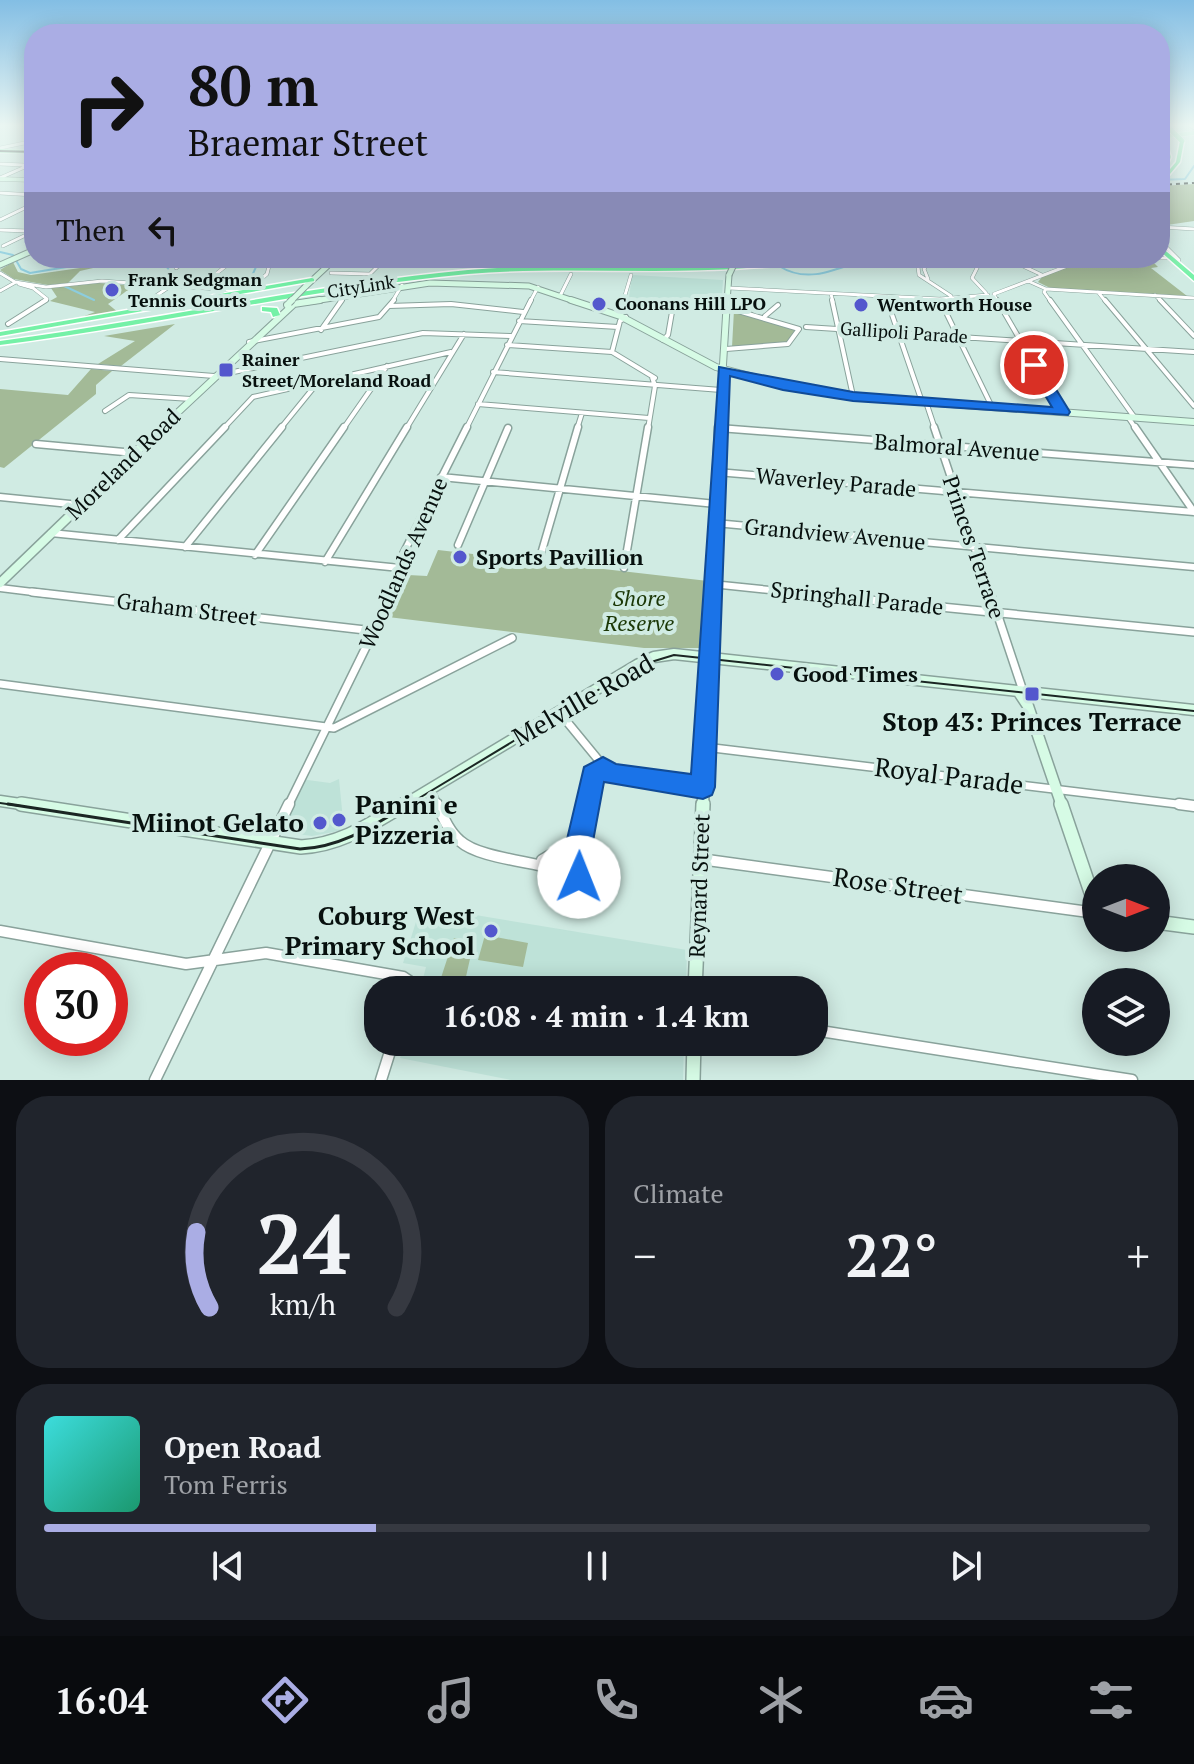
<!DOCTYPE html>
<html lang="en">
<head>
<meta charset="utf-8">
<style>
	:root { --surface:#171b24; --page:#20242c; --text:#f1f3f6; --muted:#9ea1a6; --line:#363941; --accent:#aaade4 }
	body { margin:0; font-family:"PT Serif",serif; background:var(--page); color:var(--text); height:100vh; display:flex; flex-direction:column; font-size:30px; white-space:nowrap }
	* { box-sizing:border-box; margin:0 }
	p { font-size:26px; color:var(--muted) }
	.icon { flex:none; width:44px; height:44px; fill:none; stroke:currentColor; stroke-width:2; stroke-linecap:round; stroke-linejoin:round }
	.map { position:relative; height:1080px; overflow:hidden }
	.panel { display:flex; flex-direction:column; gap:16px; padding:16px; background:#0d0f14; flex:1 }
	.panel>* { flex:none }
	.hud { position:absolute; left:24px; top:24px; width:1146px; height:244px; border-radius:32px; box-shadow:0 4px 20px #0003; background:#aaade4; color:#111; overflow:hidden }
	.needle { width:52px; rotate:90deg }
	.tools { position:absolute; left:1082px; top:864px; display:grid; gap:16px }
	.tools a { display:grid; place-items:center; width:88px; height:88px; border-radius:50%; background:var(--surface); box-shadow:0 4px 20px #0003; font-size:40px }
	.speed { position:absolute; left:24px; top:952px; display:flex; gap:16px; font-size:40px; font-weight:700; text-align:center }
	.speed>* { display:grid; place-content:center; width:104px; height:104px; border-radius:50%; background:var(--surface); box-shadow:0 4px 20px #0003; line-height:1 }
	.speed .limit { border:12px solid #d22; background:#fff; color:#111 }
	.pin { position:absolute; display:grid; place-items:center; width:68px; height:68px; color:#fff; margin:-34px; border:4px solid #fff; border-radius:50%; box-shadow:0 2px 8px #0007 }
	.me { position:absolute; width:88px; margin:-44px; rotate:1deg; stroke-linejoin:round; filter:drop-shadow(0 0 6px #0008) }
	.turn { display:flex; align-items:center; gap:28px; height:168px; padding:0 32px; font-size:36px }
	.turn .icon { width:104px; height:104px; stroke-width:2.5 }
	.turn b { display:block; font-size:56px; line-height:68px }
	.then { display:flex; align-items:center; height:76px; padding:0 32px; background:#0003; gap:16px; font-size:30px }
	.big { font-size:60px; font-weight:700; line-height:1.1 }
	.panel .widget { flex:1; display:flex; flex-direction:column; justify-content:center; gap:12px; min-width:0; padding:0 28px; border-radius:32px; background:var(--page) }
	.panel .dial { align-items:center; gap:0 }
	.dial svg { height:208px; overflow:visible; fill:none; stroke:var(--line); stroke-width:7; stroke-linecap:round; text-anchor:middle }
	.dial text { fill:var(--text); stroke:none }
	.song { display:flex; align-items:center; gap:24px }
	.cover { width:96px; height:96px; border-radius:12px; background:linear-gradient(135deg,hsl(180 70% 55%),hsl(160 70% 35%)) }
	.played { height:8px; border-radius:4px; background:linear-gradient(90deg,var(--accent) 30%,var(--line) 30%) }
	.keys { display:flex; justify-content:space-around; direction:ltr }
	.heat { display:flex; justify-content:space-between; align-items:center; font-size:44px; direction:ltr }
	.panel .tiles { flex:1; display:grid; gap:16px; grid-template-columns:1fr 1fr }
	.widget:last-child { grid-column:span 2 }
	.trip { position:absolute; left:364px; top:976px; width:464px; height:80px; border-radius:32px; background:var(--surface); box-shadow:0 4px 20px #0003; font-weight:700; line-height:80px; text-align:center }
	.tabs { display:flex; height:128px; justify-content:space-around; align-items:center; background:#090b0e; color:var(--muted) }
	.tabs .icon { width:56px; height:56px }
	.tabs .active { color:var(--accent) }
	.tabs b { font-size:36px; color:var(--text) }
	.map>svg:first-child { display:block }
	.built { fill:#bee2d8 }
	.green { fill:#a3ba97 }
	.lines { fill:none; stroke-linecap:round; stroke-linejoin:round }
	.stream { stroke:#8ccdde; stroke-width:2 }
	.street-far4-casing { stroke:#89a29b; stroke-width:4 }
	.street-far3-casing { stroke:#89a29b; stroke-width:6 }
	.street-far2-casing { stroke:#89a29b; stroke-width:9 }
	.street-far1-casing { stroke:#89a29b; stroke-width:10 }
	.street-casing { stroke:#89a29b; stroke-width:13 }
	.secondary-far5-casing { stroke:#89a29b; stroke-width:5 }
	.secondary-far4-casing { stroke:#89a29b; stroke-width:7 }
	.secondary-far3-casing { stroke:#89a29b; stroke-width:8 }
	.secondary-far2-casing { stroke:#89a29b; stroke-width:11 }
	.secondary-far1-casing { stroke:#89a29b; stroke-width:13 }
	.secondary-casing { stroke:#89a29b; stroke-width:16 }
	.primary-casing { stroke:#fff; stroke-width:5 }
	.highway-casing { stroke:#fff; stroke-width:3 }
	.street-far4 { stroke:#fff; stroke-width:3 }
	.street-far3 { stroke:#fff; stroke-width:4 }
	.street-far2 { stroke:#fff; stroke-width:6 }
	.street-far1 { stroke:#fff; stroke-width:7 }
	.street { stroke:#fff; stroke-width:10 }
	.secondary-far5 { stroke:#d6fbe5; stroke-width:4 }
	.secondary-far4 { stroke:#d6fbe5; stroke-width:5 }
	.secondary-far3 { stroke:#d6fbe5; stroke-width:6 }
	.secondary-far2 { stroke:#d6fbe5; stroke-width:8 }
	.secondary-far1 { stroke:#d6fbe5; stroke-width:10 }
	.secondary { stroke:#d6fbe5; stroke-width:13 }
	.primary { stroke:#acf7ca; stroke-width:4 }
	.highway { fill:#75f1a7; fill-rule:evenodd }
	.tram-far1 { stroke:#1b2623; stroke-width:2 }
	.tram { stroke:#1b2623; stroke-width:3 }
	.rail { stroke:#1b2623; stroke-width:2; stroke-dasharray:4 4; stroke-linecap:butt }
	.secondary-bridge-far1-casing { stroke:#89a29b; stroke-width:7; stroke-linecap:butt }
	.secondary-bridge-casing { stroke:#89a29b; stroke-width:8; stroke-linecap:butt }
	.highway-bridge-casing { stroke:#fff; stroke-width:6; stroke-linecap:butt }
	.secondary-bridge-far1 { stroke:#d6fbe5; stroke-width:5 }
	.secondary-bridge { stroke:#d6fbe5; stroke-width:6 }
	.highway-bridge { stroke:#75f1a7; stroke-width:5 }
	.route { fill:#1a73e8; stroke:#114b97; stroke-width:2 }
	.poi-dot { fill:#5357cd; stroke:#d0ebe3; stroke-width:3 }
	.labels { text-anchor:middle; stroke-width:8; stroke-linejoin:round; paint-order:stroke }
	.far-poi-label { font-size:18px; font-weight:bold; fill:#07100e; stroke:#d0ebe3; text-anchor:start }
	.far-street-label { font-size:18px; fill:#07100e; stroke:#d0ebe3 }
	.street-label { font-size:22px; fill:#07100e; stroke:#d0ebe3 }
	.poi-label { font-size:22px; font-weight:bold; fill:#07100e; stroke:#d0ebe3; text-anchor:start }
	.park-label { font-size:22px; font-style:italic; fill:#1b3706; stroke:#d0ebe3 }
	.near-street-label { font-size:26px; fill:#07100e; stroke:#d0ebe3 }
	.near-poi-label { font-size:26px; font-weight:bold; fill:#07100e; stroke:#d0ebe3; text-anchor:end }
</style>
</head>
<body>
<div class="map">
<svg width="1194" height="1080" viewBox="0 0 1194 1080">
	<rect width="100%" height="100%" fill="#d0ebe3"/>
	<path class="built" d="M632,275L723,280L721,313L628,305Z
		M300,779L330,783L339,779L344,830L312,836L275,831Z
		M421,906L687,950L686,990H420L426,967L403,963Z
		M405,1042H684L683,1080H511L400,1058Z"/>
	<path class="green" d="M1194,184V221L1160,226V186Z
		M1089,259H1150L1158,267L1151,268L1187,296L1050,288L1038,282L1042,277Z
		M13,262L18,272L31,275L115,263L80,271L68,283L48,285L14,279L0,270Z
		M99,283L134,286L108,304L119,313L82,317L95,312L50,301L57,297L51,288Z
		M734,310L797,329L789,343L732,347Z
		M175,324L121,366L98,364L135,341L104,336Z
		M91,369L112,371L96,385V394L4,468L0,467V389L68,395Z
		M438,550L708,581L704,648H644L388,617L408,575L427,576Z
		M485,935L528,943L523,967L478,960Z
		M454,938L474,941L463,990H437Z"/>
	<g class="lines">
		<path class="stream" d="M1160,180L1185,179L1194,166
			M0,252L13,255L21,269L30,273L122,258
			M160,258L175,278L224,283L251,278L260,258
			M779,266C809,285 838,268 868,258
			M62,285L94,300"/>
		<defs>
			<path id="street-far4" d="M1191,126L1194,128
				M0,148L34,141
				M0,164L24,165
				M0,178L34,163
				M0,193L34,195
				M0,220L33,204
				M1160,227L1194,229
				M0,230L28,231
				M1160,241L1179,260L1175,261
				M3,246L30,233
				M585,258L659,262
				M923,258L918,267L919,275L951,296
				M982,258L972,278L986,293
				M1006,258L1042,275
				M1160,258H1172
				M82,263L90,258
				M427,266L433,258
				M176,268L190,258
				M0,273L15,282L46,287L102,281L232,290L259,281L267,274L271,258
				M331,273L370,274L386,258
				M212,277L236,258
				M928,279L924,269L930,258
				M1028,281L1046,289L1044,292L1051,302
				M19,284L33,288L47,299
				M729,288L940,299L988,295
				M1046,289L1194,298
				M0,291L16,282
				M1098,292L1106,302
				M831,294L833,302
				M994,294L1088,258
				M994,295L998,302
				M1155,295L1162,302
				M560,296L571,274
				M886,297L888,302
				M940,299L941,302
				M42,302L47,299
				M147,302L169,287
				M340,302L345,295
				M392,302L402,285
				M530,302L538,287
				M623,302L631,275"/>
			<path id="street-far3" d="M832,300L853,396
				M887,300L922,402
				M940,300L992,407
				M997,300L1062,412
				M1050,300L1135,418
				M1105,300L1194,406
				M1160,300L1194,336
				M142,305L150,300
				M389,306L451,304L523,312
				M616,314L624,300
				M765,316L778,305
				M626,317L620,321L612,352L655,378
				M519,321L618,327
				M8,324L46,300
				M806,327L1194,352
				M321,330L342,300
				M663,340L668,335L672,312
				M249,342L379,317L394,300
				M507,345L612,352
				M726,349L788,344L799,329L728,308
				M0,359L214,376L423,333L511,336
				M493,372L721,390
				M926,402L935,429
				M478,404L649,418
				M105,411L129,395L191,399
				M1128,417L1136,429
				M719,428L734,429
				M223,429L253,397L451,352
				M280,429L319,381
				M343,429L387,366
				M406,429L464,334
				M466,429L531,300
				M577,429L582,413
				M648,429L655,386L652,377"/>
			<path id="street-far2" d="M934,427L990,594
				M1135,427L1194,512
				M719,428L1194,465
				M36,444L135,453
				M717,472L1194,512
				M441,477L716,504
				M0,497L80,505
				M715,523L1194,567
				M51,533L400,568
				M118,540L225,427
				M458,545L508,428
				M185,547L282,427
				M541,554L578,427
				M255,555L344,427
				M325,562L407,427
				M624,568L648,427
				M712,584L809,594
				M0,588L49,594
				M392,594L398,581L400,560L467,427"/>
			<path id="street-far1" d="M32,592L374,631
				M789,592L1194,632
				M990,592L1023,691
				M0,684L334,728L512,638
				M559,712L610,774L703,787
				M705,747L1194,806
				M430,790L438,806
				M288,806L393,592
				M585,806L589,783L603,768"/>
			<path id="street" d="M437,804C443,817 449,832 460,841C482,861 547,861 579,877
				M585,804C580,837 572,864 589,895
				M1179,804L1194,806
				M700,859L1096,913
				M542,860L579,838
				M0,931L186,964L266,953L403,977L409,981L408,990
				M814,1030L1132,1080
				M155,1080L289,804
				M381,1080L393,1042"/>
			<path id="secondary-far5" d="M0,179L34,180"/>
			<path id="secondary-far4" d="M0,265L34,250
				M305,287L336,258
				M307,302L430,283L529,286L577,302
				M727,302L729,275"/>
			<path id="secondary-far3" d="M571,300L620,316L716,367L783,385L870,398L1194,422
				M287,305L320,300
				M160,429L295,303
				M719,429L727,300"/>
			<path id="secondary-far2" d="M0,583L162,427
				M712,594L719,427"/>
			<path id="secondary-far1" d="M1018,691L1028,706L1062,806
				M0,801L34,806
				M402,806L637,665L654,657L674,654L1194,710
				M703,806L712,592"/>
			<path id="secondary" d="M21,804L301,847C341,845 371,824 405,804
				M1061,804L1096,907
				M1156,922L1194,927
				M695,990L703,804
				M693,1080L694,1042"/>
			<path id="primary" d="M1160,137L1194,133
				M0,151L34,152"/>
			<path id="highway" d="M1163,139L1165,140L1171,157L1163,175L1160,177V170L1167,157L1161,140Z
				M1182,140L1184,141L1180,162L1160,186V181L1176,162L1180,141Z
				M1160,246L1194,275V281L1160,251Z
				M807,258H824C804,267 770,266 747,268C654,275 560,266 468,274C311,289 156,325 0,345V341C156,320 311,285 468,270C580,260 694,273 807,258Z
				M312,278L314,279V281L0,336V332Z
				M262,307L277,308L280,315L273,317L271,312L262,311Z"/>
		</defs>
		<use href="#street-far4" class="street-far4-casing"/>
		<use href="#street-far3" class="street-far3-casing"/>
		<use href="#street-far2" class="street-far2-casing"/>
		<use href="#street-far1" class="street-far1-casing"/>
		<use href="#street" class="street-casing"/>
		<use href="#secondary-far5" class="secondary-far5-casing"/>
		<use href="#secondary-far4" class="secondary-far4-casing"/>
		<use href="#secondary-far3" class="secondary-far3-casing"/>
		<use href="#secondary-far2" class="secondary-far2-casing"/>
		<use href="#secondary-far1" class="secondary-far1-casing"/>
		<use href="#secondary" class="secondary-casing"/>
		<use href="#primary" class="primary-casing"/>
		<use href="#highway" class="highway-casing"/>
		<use href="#street-far4" class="street-far4"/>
		<use href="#street-far3" class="street-far3"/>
		<use href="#street-far2" class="street-far2"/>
		<use href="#street-far1" class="street-far1"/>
		<use href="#street" class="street"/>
		<use href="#secondary-far5" class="secondary-far5"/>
		<use href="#secondary-far4" class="secondary-far4"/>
		<use href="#secondary-far3" class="secondary-far3"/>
		<use href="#secondary-far2" class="secondary-far2"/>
		<use href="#secondary-far1" class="secondary-far1"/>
		<use href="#secondary" class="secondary"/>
		<use href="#primary" class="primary"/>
		<use href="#highway" class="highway"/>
		<path class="tram-far1" d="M0,151L34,152
			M0,803L21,806
			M406,806L638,666L674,655L1194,711"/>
		<path class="tram" d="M8,804L300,849C342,847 374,825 409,804"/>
		<path class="rail" d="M1160,185L1194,183"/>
		<defs>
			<path id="secondary-bridge-far1" d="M729,275L737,258
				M290,302L305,287"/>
			<path id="secondary-bridge" d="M289,303L292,300"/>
			<path id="highway-bridge" d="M1171,130L1182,141
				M1160,136L1163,140"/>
		</defs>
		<use href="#secondary-bridge-far1" class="secondary-bridge-far1-casing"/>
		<use href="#secondary-bridge" class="secondary-bridge-casing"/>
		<use href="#highway-bridge" class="highway-bridge-casing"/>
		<use href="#secondary-bridge-far1" class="secondary-bridge-far1"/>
		<use href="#secondary-bridge" class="secondary-bridge"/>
		<use href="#highway-bridge" class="highway-bridge"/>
	</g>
	<linearGradient id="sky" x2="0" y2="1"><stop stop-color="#83bee4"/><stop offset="0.45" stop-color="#eaf6f2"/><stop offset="1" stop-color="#eaf6f2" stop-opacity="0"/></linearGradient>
	<rect width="1194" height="278" fill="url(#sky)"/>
	<path class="route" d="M1034,361L1041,365L1070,412L1068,415L853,401L783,390L730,376L715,787L712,795L703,799L604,782L591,852L592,877L588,887L579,891L569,887L564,852L584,767L603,757L616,764L691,774L719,367L853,392L1052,407L1027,365Z"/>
	<g class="poi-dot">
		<circle cx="112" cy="290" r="8"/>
		<circle cx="599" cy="304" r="8"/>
		<circle cx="861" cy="305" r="8"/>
		<rect x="218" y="362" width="16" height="16" rx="4"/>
		<circle cx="460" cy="557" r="8"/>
		<circle cx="777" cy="674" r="8"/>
		<rect x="1024" y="686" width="16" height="16" rx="4"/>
		<circle cx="339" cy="820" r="8"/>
		<circle cx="320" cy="823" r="8"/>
		<circle cx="491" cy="931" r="8"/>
	</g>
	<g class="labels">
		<g class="far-poi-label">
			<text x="128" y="286">Frank Sedgman<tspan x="128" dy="21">Tennis Courts</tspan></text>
			<text x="615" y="310">Coonans Hill LPO</text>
			<text x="877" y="311">Wentworth House</text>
			<text x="242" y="366">Rainer<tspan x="242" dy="21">Street/Moreland Road</tspan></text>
		</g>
		<g class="far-street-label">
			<text transform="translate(361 287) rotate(-9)" y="6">CityLink</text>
			<text transform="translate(904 333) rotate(4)" y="6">Gallipoli Parade</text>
		</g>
		<g class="street-label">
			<text transform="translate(957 447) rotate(4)" y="8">Balmoral Avenue</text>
			<text transform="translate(123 464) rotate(-44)" y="8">Moreland Road</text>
			<text transform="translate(836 482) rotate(5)" y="8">Waverley Parade</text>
			<text transform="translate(835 534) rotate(5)" y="8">Grandview Avenue</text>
			<text transform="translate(974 547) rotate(71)" y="8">Princes Terrace</text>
			<text transform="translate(403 563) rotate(-66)" y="8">Woodlands Avenue</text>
			<text transform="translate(857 598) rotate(6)" y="8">Springhall Parade</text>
			<text transform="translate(187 609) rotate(7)" y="8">Graham Street</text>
			<text transform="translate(699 886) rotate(-88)" y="8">Reynard Street</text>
		</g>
		<g class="poi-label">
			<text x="476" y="565">Sports Pavillion</text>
			<text x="793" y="682">Good Times</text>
		</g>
		<g class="park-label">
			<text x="639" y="606">Shore<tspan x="639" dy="25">Reserve</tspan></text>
		</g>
		<g class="near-street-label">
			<text transform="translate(583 700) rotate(-30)" y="9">Melville Road</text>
			<text transform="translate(949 776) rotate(7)" y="9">Royal Parade</text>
			<text transform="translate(898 886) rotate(8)" y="9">Rose Street</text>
		</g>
		<g class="near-poi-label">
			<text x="1032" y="731" text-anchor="middle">Stop 43: Princes Terrace</text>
			<text x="355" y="814" text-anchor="start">Panini e<tspan x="355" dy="30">Pizzeria</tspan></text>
			<text x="304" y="832">Miinot Gelato</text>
			<text x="475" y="925">Coburg West<tspan x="475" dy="30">Primary School</tspan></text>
		</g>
	</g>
</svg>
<div class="tools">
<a><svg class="needle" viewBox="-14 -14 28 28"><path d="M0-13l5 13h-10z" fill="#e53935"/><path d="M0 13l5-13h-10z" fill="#9ea1a6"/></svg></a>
<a><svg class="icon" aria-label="layers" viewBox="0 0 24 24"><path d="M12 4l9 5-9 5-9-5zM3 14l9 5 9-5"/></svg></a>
</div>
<div class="speed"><div class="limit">30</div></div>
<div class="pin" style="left:1034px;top:365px;background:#d93025"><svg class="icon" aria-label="arrive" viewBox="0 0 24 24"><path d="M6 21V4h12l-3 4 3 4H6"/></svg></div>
<svg class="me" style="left:579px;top:877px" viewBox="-20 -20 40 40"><circle r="19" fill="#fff"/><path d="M0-13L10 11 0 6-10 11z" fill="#1a73e8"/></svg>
<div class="trip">16:08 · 4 min · 1.4 km</div>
<div class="hud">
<div class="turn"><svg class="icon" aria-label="right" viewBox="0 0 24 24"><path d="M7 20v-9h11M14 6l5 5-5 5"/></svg><div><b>80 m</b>Braemar Street</div></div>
<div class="then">Then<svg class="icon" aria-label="left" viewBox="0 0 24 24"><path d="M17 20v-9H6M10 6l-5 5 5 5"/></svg></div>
</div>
</div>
<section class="panel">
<div class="tiles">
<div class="widget dial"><svg viewBox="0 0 100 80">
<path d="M14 69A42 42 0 1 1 86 69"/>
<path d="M14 69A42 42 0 0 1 9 40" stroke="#aaade4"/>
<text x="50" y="56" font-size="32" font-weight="700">24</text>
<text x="50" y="72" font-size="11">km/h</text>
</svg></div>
<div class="widget"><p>Climate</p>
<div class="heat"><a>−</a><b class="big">22°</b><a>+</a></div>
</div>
<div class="widget">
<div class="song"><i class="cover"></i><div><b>Open Road</b><p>Tom Ferris</p></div></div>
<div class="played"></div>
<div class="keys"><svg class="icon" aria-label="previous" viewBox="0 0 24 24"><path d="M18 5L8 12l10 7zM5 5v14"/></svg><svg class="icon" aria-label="pause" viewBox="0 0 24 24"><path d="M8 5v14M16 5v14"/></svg><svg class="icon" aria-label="next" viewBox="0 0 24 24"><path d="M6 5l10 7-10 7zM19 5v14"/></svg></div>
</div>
</div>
</section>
<nav class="tabs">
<b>16:04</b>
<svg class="icon active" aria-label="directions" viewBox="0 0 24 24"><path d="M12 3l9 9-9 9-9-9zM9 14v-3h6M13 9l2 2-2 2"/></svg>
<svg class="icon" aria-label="music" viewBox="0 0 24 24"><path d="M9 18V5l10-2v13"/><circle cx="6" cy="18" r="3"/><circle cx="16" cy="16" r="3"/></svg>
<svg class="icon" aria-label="phone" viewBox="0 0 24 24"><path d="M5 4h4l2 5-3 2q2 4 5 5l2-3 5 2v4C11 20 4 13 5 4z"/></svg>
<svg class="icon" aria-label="climate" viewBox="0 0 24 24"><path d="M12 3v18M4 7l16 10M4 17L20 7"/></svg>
<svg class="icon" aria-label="car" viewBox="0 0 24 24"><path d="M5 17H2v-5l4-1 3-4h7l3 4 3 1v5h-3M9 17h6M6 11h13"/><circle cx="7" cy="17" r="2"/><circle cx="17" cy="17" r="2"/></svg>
<svg class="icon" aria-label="filters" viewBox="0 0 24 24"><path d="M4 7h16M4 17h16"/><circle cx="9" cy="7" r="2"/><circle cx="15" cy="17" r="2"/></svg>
</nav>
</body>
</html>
